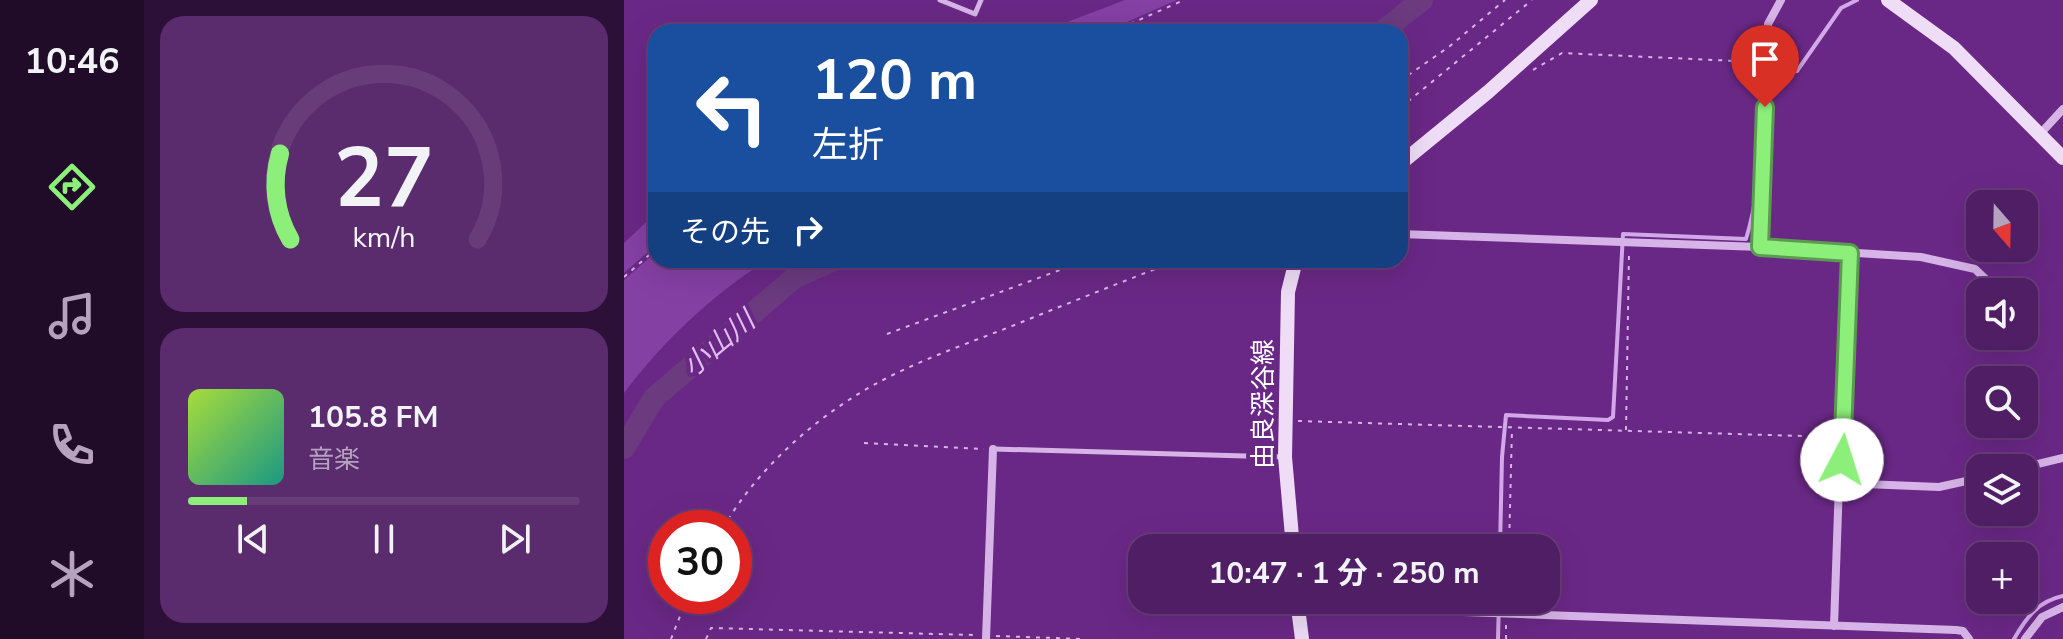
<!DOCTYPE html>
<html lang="ja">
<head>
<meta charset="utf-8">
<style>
	:root { --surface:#501e64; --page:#5a2b6d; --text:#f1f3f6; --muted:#b4a2bf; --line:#673c78; --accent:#8cef7a }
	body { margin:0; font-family:"Nunito Sans","Noto Sans JP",sans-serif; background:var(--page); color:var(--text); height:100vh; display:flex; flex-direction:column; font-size:30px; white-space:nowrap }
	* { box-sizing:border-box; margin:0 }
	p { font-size:26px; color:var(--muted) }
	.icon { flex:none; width:44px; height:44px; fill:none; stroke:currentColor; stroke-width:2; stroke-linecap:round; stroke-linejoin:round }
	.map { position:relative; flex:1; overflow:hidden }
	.sheet { display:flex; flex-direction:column; gap:16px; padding:16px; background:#2c1037; width:480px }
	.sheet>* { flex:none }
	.hud { position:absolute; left:24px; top:24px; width:760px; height:244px; border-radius:24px; box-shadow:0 8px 32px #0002,0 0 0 2px var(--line); background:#1a4fa0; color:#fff; overflow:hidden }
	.needle { width:52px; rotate:160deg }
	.fabs { position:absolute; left:1342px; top:190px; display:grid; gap:16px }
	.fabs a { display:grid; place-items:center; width:72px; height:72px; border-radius:16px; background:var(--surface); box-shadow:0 8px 32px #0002,0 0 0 2px var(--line); font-size:40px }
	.speed { position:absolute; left:24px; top:510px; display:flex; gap:16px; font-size:40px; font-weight:700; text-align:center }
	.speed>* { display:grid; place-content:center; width:104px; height:104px; border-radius:50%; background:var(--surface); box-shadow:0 8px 32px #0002,0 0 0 2px var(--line); line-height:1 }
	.speed .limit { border:12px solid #d22; background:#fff; color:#111 }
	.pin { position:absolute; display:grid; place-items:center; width:68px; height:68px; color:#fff; margin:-82px -34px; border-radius:50% 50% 50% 0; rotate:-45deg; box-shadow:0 0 8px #0007 }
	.pin .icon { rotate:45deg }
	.me { position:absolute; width:88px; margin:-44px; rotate:5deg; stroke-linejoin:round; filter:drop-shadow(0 0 6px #0008) }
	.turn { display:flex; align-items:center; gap:28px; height:168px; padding:0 32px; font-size:36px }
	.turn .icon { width:104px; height:104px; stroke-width:2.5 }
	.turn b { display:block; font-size:56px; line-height:68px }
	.then { display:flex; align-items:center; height:76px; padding:0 32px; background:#0003; gap:16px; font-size:30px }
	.sheet .widget { flex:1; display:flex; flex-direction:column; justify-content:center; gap:12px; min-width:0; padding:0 28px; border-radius:24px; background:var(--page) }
	.sheet .dial { align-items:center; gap:0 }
	.dial svg { height:208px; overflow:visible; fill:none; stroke:var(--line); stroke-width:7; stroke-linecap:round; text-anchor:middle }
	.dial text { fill:var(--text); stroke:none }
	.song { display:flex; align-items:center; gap:24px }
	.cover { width:96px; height:96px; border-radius:12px; background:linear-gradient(135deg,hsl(80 70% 55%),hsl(170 70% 35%)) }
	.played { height:8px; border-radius:4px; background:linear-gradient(90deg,var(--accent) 15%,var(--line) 15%) }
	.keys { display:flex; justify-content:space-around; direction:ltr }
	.trip { position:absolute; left:504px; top:534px; width:432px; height:80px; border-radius:24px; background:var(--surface); box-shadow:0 8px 32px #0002,0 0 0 2px var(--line); font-weight:700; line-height:80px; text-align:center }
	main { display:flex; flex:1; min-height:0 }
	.menu { display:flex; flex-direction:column; width:144px; justify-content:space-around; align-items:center; background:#200c28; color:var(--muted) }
	.menu .icon { width:56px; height:56px }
	.menu .current { color:var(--accent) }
	.menu b { font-size:36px; color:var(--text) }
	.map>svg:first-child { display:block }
	.green { fill:#8540a4 }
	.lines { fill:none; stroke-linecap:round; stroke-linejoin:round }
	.stream { stroke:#d3a8e8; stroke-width:4 }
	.river { stroke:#6b3a7f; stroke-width:22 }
	.path { stroke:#d7b4e8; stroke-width:2; stroke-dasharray:4 6; stroke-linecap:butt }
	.lane { stroke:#d7b4e8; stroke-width:5 }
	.street { stroke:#d7b4e8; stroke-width:8 }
	.secondary { stroke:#efddf7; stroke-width:14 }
	.route-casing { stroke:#5b9b4f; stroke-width:20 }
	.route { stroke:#8cef7a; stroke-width:14 }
	.labels { text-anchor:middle; stroke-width:8; stroke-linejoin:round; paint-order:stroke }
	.street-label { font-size:26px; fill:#fff; stroke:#6a2886 }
	.water-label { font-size:28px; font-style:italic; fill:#e0bfef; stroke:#6a2886 }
</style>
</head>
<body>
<main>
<nav class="menu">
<b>10:46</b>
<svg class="icon current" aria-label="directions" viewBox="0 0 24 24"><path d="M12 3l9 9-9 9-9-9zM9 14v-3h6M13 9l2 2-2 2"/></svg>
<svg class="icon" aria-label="music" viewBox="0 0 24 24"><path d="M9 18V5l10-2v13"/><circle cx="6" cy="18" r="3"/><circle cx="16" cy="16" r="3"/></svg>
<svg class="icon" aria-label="phone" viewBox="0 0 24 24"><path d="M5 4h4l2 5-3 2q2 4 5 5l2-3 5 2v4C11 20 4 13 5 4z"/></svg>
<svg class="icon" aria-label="climate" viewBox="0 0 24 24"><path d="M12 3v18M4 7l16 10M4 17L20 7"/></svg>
</nav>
<section class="sheet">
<div class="widget dial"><svg viewBox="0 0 100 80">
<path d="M14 69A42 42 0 1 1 86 69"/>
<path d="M14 69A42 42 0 0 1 10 36" stroke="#8cef7a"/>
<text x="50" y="56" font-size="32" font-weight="700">27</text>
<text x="50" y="72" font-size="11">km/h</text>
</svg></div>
<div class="widget">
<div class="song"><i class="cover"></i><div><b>105.8 FM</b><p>音楽</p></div></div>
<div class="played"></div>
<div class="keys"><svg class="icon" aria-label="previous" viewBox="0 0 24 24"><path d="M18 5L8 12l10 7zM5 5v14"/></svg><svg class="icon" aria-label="pause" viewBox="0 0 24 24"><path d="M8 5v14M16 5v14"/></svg><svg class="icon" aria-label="next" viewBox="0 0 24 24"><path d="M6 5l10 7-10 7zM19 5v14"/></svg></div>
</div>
</section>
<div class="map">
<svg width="1439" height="639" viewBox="0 0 1439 639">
	<rect width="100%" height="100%" fill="#6a2886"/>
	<path class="green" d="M501,0H553L480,32H417Z
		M32,213V245L0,273V243Z
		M32,252V260H143C88,295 39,341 0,393V280Z"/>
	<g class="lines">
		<path class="stream" d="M1149,69L1173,71L1217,8L1233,0
			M876,548L878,457L882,415L984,420L989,417L999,234L1122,239C1138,187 1139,127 1135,73
			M874,639L875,600
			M1390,639C1402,618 1414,601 1439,596"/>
		<path class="river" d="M758,32L798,0
			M0,448L30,398L170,278L210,260"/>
		<path class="path" d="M488,32L560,0
			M909,70L938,53L1134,62
			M776,81L826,46L881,0
			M776,108L908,0
			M0,277L32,249
			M263,334L463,260
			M674,421L1212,437
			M1002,430L1005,252
			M240,443L360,449
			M99,528C134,467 197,412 259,380C299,359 342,344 383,328C440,305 497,282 555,260
			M885,548L888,428
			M372,636L459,639
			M47,639L64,596
			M82,639L87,628L350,635
			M882,639V625"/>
		<path class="lane" d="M316,0L351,14L357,0
			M370,449L660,457"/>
		<path class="street" d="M1417,133L1439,109
			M776,234L1136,247L1297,257L1351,269L1375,292
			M1136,247L1144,24L1157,0
			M1400,316H1401
			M1397,468L1439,458
			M1215,483L1315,487L1356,478
			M674,606L1332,630L1339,631L1345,639
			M1210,626L1215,483L1221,437L1226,253
			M362,639L369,449
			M1401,639L1418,617L1439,607"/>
		<path class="secondary" d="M1264,0L1330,48L1439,158
			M776,164L864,92L967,0
			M669,548L661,457L664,292L672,260
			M673,600L678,639"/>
	</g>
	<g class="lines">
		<defs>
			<path id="route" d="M1141,107L1136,247L1226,253L1218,460"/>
		</defs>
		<use href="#route" class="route-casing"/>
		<use href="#route" class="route"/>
	</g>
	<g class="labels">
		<g class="street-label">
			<text transform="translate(639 404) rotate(-90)" y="9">由良深谷線</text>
		</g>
		<g class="water-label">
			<text transform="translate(94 343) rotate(-40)" y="10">小山川</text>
		</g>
	</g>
</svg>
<div class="fabs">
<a><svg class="needle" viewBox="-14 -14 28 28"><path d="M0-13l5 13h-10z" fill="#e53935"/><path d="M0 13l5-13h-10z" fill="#b4a2bf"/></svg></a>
<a><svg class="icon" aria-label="sound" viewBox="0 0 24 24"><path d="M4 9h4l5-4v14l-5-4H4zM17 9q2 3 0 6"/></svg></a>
<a><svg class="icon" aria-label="search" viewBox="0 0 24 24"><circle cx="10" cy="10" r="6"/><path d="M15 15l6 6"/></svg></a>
<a><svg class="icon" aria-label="layers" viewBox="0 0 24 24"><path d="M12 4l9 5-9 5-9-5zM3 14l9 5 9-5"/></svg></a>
<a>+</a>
</div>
<div class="speed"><div class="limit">30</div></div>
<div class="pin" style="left:1141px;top:107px;background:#d93025"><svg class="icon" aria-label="arrive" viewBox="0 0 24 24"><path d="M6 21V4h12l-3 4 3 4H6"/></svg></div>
<svg class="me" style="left:1218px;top:460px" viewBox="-20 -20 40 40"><circle r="19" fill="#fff"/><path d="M0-13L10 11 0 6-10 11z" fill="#8cef7a"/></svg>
<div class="trip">10:47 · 1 分 · 250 m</div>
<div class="hud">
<div class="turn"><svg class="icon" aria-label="left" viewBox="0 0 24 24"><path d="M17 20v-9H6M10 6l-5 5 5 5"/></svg><div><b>120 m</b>左折</div></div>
<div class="then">その先<svg class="icon" aria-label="right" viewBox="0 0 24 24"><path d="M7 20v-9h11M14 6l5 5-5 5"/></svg></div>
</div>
</div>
</main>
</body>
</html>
